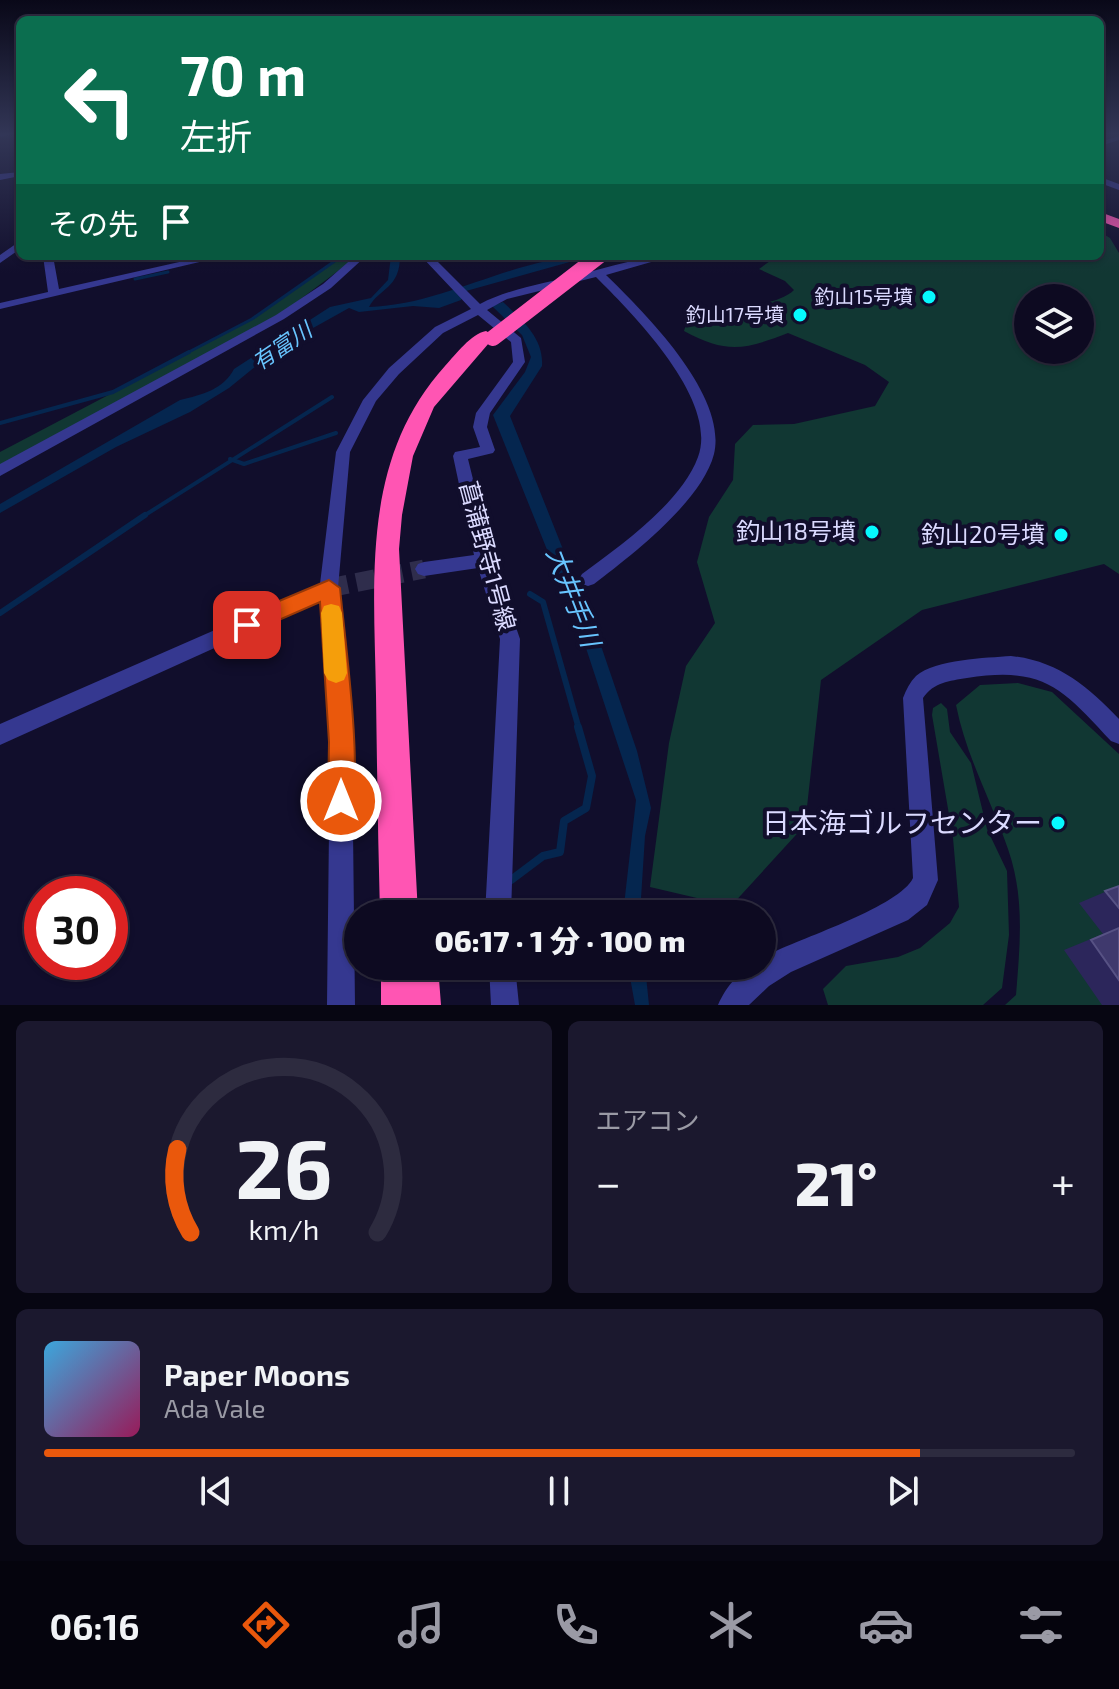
<!DOCTYPE html>
<html lang="ja">
<head>
<meta charset="utf-8">
<style>
	:root { --surface:#0d0a21; --page:#1b182e; --text:#f1f3f6; --muted:#9a9aa5; --line:#2d2b3f; --accent:#ea580c }
	body { margin:0; font-family:"Exo 2","Noto Sans JP",sans-serif; background:var(--page); color:var(--text); height:100vh; display:flex; flex-direction:column; font-size:30px; white-space:nowrap }
	* { box-sizing:border-box; margin:0 }
	p { font-size:26px; color:var(--muted) }
	.icon { flex:none; width:44px; height:44px; fill:none; stroke:currentColor; stroke-width:2; stroke-linecap:round; stroke-linejoin:round }
	.map { position:relative; height:1005px; overflow:hidden }
	.side { display:flex; flex-direction:column; gap:16px; padding:16px; background:#070612; flex:1 }
	.side>* { flex:none }
	.guide { position:absolute; left:16px; top:16px; width:1088px; height:244px; border-radius:12px; box-shadow:0 2px 6px #0004,0 0 0 2px var(--line); background:#0b6e4f; color:#fff; overflow:hidden }
	.fabs { position:absolute; left:1014px; top:284px; display:grid; gap:16px }
	.fabs a { display:grid; place-items:center; width:80px; height:80px; border-radius:50%; background:var(--surface); box-shadow:0 2px 6px #0004,0 0 0 2px var(--line); font-size:40px }
	.speed { position:absolute; left:24px; top:876px; display:flex; gap:16px; font-size:40px; font-weight:700; text-align:center }
	.speed>* { display:grid; place-content:center; width:104px; height:104px; border-radius:50%; background:var(--surface); box-shadow:0 2px 6px #0004,0 0 0 2px var(--line); line-height:1 }
	.speed .limit { border:12px solid #d22; background:#fff; color:#111 }
	.pin { position:absolute; display:grid; place-items:center; width:68px; height:68px; color:#fff; margin:-34px; border-radius:16px; box-shadow:0 4px 12px #0006 }
	.me { position:absolute; width:88px; margin:-44px; rotate:0deg; stroke-linejoin:round; filter:drop-shadow(0 0 6px #0008) }
	.turn { display:flex; align-items:center; gap:28px; height:168px; padding:0 32px; font-size:36px }
	.turn .icon { width:104px; height:104px; stroke-width:2.5 }
	.turn b { display:block; font-size:56px; line-height:68px }
	.then { display:flex; align-items:center; height:76px; padding:0 32px; background:#0003; gap:16px; font-size:30px }
	.big { font-size:60px; font-weight:800; line-height:1.1 }
	.side .widget { flex:1; display:flex; flex-direction:column; justify-content:center; gap:12px; min-width:0; padding:0 28px; border-radius:12px; background:var(--page) }
	.side .dial { align-items:center; gap:0 }
	.dial svg { height:208px; overflow:visible; fill:none; stroke:var(--line); stroke-width:7; stroke-linecap:round; text-anchor:middle }
	.dial text { fill:var(--text); stroke:none }
	.song { display:flex; align-items:center; gap:24px }
	.cover { width:96px; height:96px; border-radius:12px; background:linear-gradient(135deg,hsl(200 70% 55%),hsl(330 70% 35%)) }
	.played { height:8px; border-radius:4px; background:linear-gradient(90deg,var(--accent) 85%,var(--line) 85%) }
	.keys { display:flex; justify-content:space-around; direction:ltr }
	.heat { display:flex; justify-content:space-between; align-items:center; font-size:44px; direction:ltr }
	.side .tiles { flex:1; display:grid; gap:16px; grid-template-columns:1fr 1fr }
	.widget:last-child { grid-column:span 2 }
	.trip { position:absolute; left:344px; top:900px; width:432px; height:80px; border-radius:40px; background:var(--surface); box-shadow:0 2px 6px #0004,0 0 0 2px var(--line); font-weight:800; line-height:80px; text-align:center }
	.menu { display:flex; height:128px; justify-content:space-around; align-items:center; background:#05040d; color:var(--muted) }
	.menu .icon { width:56px; height:56px }
	.menu .selected { color:var(--accent) }
	.menu b { font-size:36px; color:var(--text) }
	.map>svg:first-child { display:block }
	.green { fill:#113733; fill-rule:evenodd }
	.water { fill:#05264f }
	.lines { fill:none; stroke-linecap:round; stroke-linejoin:round }
	.stream-far3 { stroke:#05264f; stroke-width:3 }
	.stream-far2 { stroke:#05264f; stroke-width:4 }
	.stream-far1 { stroke:#05264f; stroke-width:6 }
	.stream { stroke:#05264f; stroke-width:8 }
	.street-tunnel { stroke:#2f2d4c; stroke-width:19; stroke-dasharray:19 9; stroke-linecap:butt }
	.street { fill:#353890; fill-rule:evenodd }
	.highway { fill:#ff55b3; fill-rule:evenodd }
	.highway-bridge { stroke:#ff55b3; stroke-width:16 }
	.wall { fill:#2c265b }
	.building { fill:#3f396d; stroke:#575284; stroke-width:2 }
	.route { fill:#ea580c; stroke:#983908; stroke-width:2 }
	.slow { fill:#f59e0b }
	.poi-dot { fill:#06f9ff; stroke:#110e2c; stroke-width:3 }
	.labels { text-anchor:middle; stroke-width:8; stroke-linejoin:round; paint-order:stroke }
	.far-poi-label { font-size:20px; fill:#dbdaff; stroke:#110e2c; text-anchor:end }
	.far-water-label { font-size:22px; font-style:italic; fill:#68c5ff; stroke:#110e2c }
	.poi-label { font-size:24px; fill:#dbdaff; stroke:#110e2c; text-anchor:end }
	.street-label { font-size:24px; fill:#dbdaff; stroke:#110e2c }
	.water-label { font-size:26px; font-style:italic; fill:#68c5ff; stroke:#110e2c }
	.near-poi-label { font-size:28px; fill:#dbdaff; stroke:#110e2c; text-anchor:end }
</style>
</head>
<body>
<div class="map">
<svg width="1119" height="1005" viewBox="0 0 1119 1005">
	<rect width="100%" height="100%" fill="#110e2c"/>
	<path class="green" d="M1100,232L1110,238L1119,253V574L1104,564L922,610L821,680L805,825L731,906L650,887L669,743L686,666L715,623L697,562L709,517L733,480L735,444L753,425L794,424L875,406L889,382L865,365L788,333C744,350 727,354 684,331L689,315C718,307 775,309 794,290L785,281L759,269L777,256H1100ZM1080,298V350H1028V298Z
		M343,256H358L286,310L0,469V452L253,319Z
		M1018,683L1052,692L1119,754V1005H1005L1016,995C1020,945 1025,898 1008,849C991,800 966,756 956,705L980,685Z
		M941,703L947,709L950,732L971,763L987,829L1007,871L1009,935L1002,988L983,1005H828L823,989L846,966L898,957L920,948L950,923L959,907L953,838L932,715L933,708Z"/>
	<path class="water" d="M391,256H400C400,289 379,288 369,307C446,305 515,256 591,256L466,291L461,300L439,308L413,306L359,312L349,308L288,342L286,348L267,357L229,388L190,412L116,447L0,513V504L180,400C202,395 224,389 234,369L330,307L371,298L388,280Z
		M503,302C522,320 544,338 542,366L510,416L599,640L637,751L651,808L645,836L640,914H623L636,800L584,642L493,415L525,372L531,357L522,335L492,306Z
		M628,966H645L649,1005H635Z"/>
	<g class="lines">
		<path class="stream-far3" d="M0,133H5
			M135,279L168,272
			M185,354L252,319L342,256"/>
		<path class="stream-far2" d="M0,423L113,392L189,352
			M230,459L244,464L336,433
			M142,517L332,397"/>
		<path class="stream-far1" d="M530,594L543,602L579,729
			M0,613L145,515"/>
		<path class="stream" d="M511,880L543,856L560,852L564,821L586,808L592,776L578,727"/>
		<path class="street-tunnel" d="M329,588L424,569"/>
		<path class="street" d="M0,133H16L0,137Z
			M1119,136V140L1100,146V142Z
			M20,172V176L0,180V174Z
			M1100,177L1119,184V190L1100,183Z
			M20,241V249L0,263V255Z
			M43,256H53L59,289L206,256H225L0,309V303L48,292Z
			M355,256H366L331,288L284,319L0,476V464L276,315L323,284Z
			M421,256H432L480,304C511,288 547,283 581,274C610,267 641,256 672,256L606,275C644,312 728,395 714,454C702,501 632,555 594,584L588,586L582,584L579,579L582,574C620,546 681,503 698,457C719,400 633,314 596,277L507,299L487,310L521,338L525,362L490,413L487,427L495,450L493,453L468,459L493,560L520,639L511,914H485L500,639L478,568L424,576L418,574L415,569L418,564L424,562L474,555L453,456L455,452L480,447L473,427L476,413L513,362L511,342L478,315L443,333L399,374L376,401L350,452L338,588L352,742L355,1005H327L330,742L321,600L0,745V724L320,584L336,452L363,400L389,368L435,327L471,309Z
			M1011,656C1058,661 1087,686 1119,719V744L1111,741C1062,688 1044,666 967,678C949,681 934,682 923,698L938,880L927,905L908,920L791,972L769,986L749,1005H718C726,987 741,966 762,966V959L772,953C804,937 900,906 913,878L903,698C906,690 910,682 916,676C936,659 986,658 1011,656Z
			M489,966H515L519,1005H491Z"/>
		<path class="highway" d="M1100,212L1119,219V228L1100,221Z
			M486,331L495,336L434,407L413,456L402,515L399,549L418,914H380C378,841 377,768 376,695C374,578 361,459 445,366C456,354 471,334 486,331Z
			M381,966H438L441,1005H381Z"/>
		<path class="highway-bridge" d="M493,338L599,256"/>
	</g>
	<path class="wall" d="M1119,886V1005H1102L1064,950L1103,934L1079,903Z"/>
	<path class="building" d="M1119,886V908L1105,891Z
		M1119,928V980L1091,940Z"/>
	<linearGradient id="sky" x2="0" y2="1"><stop stop-color="#090818"/><stop offset="0.49" stop-color="#323656"/><stop offset="1" stop-color="#323656" stop-opacity="0"/></linearGradient>
	<rect width="1119" height="273" fill="url(#sky)"/>
	<path class="route" d="M329,580L340,588C344,633 364,776 350,810L341,814L332,810L328,801L329,742L320,602L247,634L239,631L236,625L239,618Z"/>
	<path class="slow" d="M331,604L339,606L342,613L347,673L344,680L336,683L328,680L324,673L321,613L324,606Z"/>
	<g class="poi-dot">
		<circle cx="929" cy="297" r="8"/>
		<circle cx="800" cy="315" r="8"/>
		<circle cx="872" cy="532" r="8"/>
		<circle cx="1061" cy="535" r="8"/>
		<circle cx="1058" cy="823" r="8"/>
	</g>
	<g class="labels">
		<g class="far-poi-label">
			<text x="913" y="304">釣山15号墳</text>
			<text x="784" y="322">釣山17号墳</text>
		</g>
		<g class="far-water-label">
			<text transform="translate(282 346) rotate(-34)" y="8">有富川</text>
		</g>
		<g class="poi-label">
			<text x="856" y="540">釣山18号墳</text>
			<text x="1045" y="543">釣山20号墳</text>
		</g>
		<g class="street-label">
			<text transform="translate(487 556) rotate(75)" y="8">菖蒲野寺1号線</text>
		</g>
		<g class="water-label">
			<text transform="translate(573 597) rotate(69)" y="9">大井手川</text>
		</g>
		<g class="near-poi-label">
			<text x="1042" y="833">日本海ゴルフセンター</text>
		</g>
	</g>
</svg>
<div class="fabs">
<a><svg class="icon" aria-label="layers" viewBox="0 0 24 24"><path d="M12 4l9 5-9 5-9-5zM3 14l9 5 9-5"/></svg></a>
</div>
<div class="speed"><div class="limit">30</div></div>
<div class="pin" style="left:247px;top:625px;background:#d93025"><svg class="icon" aria-label="arrive" viewBox="0 0 24 24"><path d="M6 21V4h12l-3 4 3 4H6"/></svg></div>
<svg class="me" style="left:341px;top:801px" viewBox="-20 -20 40 40"><circle r="17" fill="#ea580c" stroke="#fff" stroke-width="3"/><path d="M0-11L8 9 0 5-8 9z" fill="#fff"/></svg>
<div class="trip">06:17 · 1 分 · 100 m</div>
<div class="guide">
<div class="turn"><svg class="icon" aria-label="left" viewBox="0 0 24 24"><path d="M17 20v-9H6M10 6l-5 5 5 5"/></svg><div><b>70 m</b>左折</div></div>
<div class="then">その先<svg class="icon" aria-label="arrive" viewBox="0 0 24 24"><path d="M6 21V4h12l-3 4 3 4H6"/></svg></div>
</div>
</div>
<section class="side">
<div class="tiles">
<div class="widget dial"><svg viewBox="0 0 100 80">
<path d="M14 69A42 42 0 1 1 86 69"/>
<path d="M14 69A42 42 0 0 1 9 37" stroke="#ea580c"/>
<text x="50" y="56" font-size="32" font-weight="700">26</text>
<text x="50" y="72" font-size="11">km/h</text>
</svg></div>
<div class="widget"><p>エアコン</p>
<div class="heat"><a>−</a><b class="big">21°</b><a>+</a></div>
</div>
<div class="widget">
<div class="song"><i class="cover"></i><div><b>Paper Moons</b><p>Ada Vale</p></div></div>
<div class="played"></div>
<div class="keys"><svg class="icon" aria-label="previous" viewBox="0 0 24 24"><path d="M18 5L8 12l10 7zM5 5v14"/></svg><svg class="icon" aria-label="pause" viewBox="0 0 24 24"><path d="M8 5v14M16 5v14"/></svg><svg class="icon" aria-label="next" viewBox="0 0 24 24"><path d="M6 5l10 7-10 7zM19 5v14"/></svg></div>
</div>
</div>
</section>
<nav class="menu">
<b>06:16</b>
<svg class="icon selected" aria-label="directions" viewBox="0 0 24 24"><path d="M12 3l9 9-9 9-9-9zM9 14v-3h6M13 9l2 2-2 2"/></svg>
<svg class="icon" aria-label="music" viewBox="0 0 24 24"><path d="M9 18V5l10-2v13"/><circle cx="6" cy="18" r="3"/><circle cx="16" cy="16" r="3"/></svg>
<svg class="icon" aria-label="phone" viewBox="0 0 24 24"><path d="M5 4h4l2 5-3 2q2 4 5 5l2-3 5 2v4C11 20 4 13 5 4z"/></svg>
<svg class="icon" aria-label="climate" viewBox="0 0 24 24"><path d="M12 3v18M4 7l16 10M4 17L20 7"/></svg>
<svg class="icon" aria-label="car" viewBox="0 0 24 24"><path d="M5 17H2v-5l4-1 3-4h7l3 4 3 1v5h-3M9 17h6M6 11h13"/><circle cx="7" cy="17" r="2"/><circle cx="17" cy="17" r="2"/></svg>
<svg class="icon" aria-label="filters" viewBox="0 0 24 24"><path d="M4 7h16M4 17h16"/><circle cx="9" cy="7" r="2"/><circle cx="15" cy="17" r="2"/></svg>
</nav>
</body>
</html>
